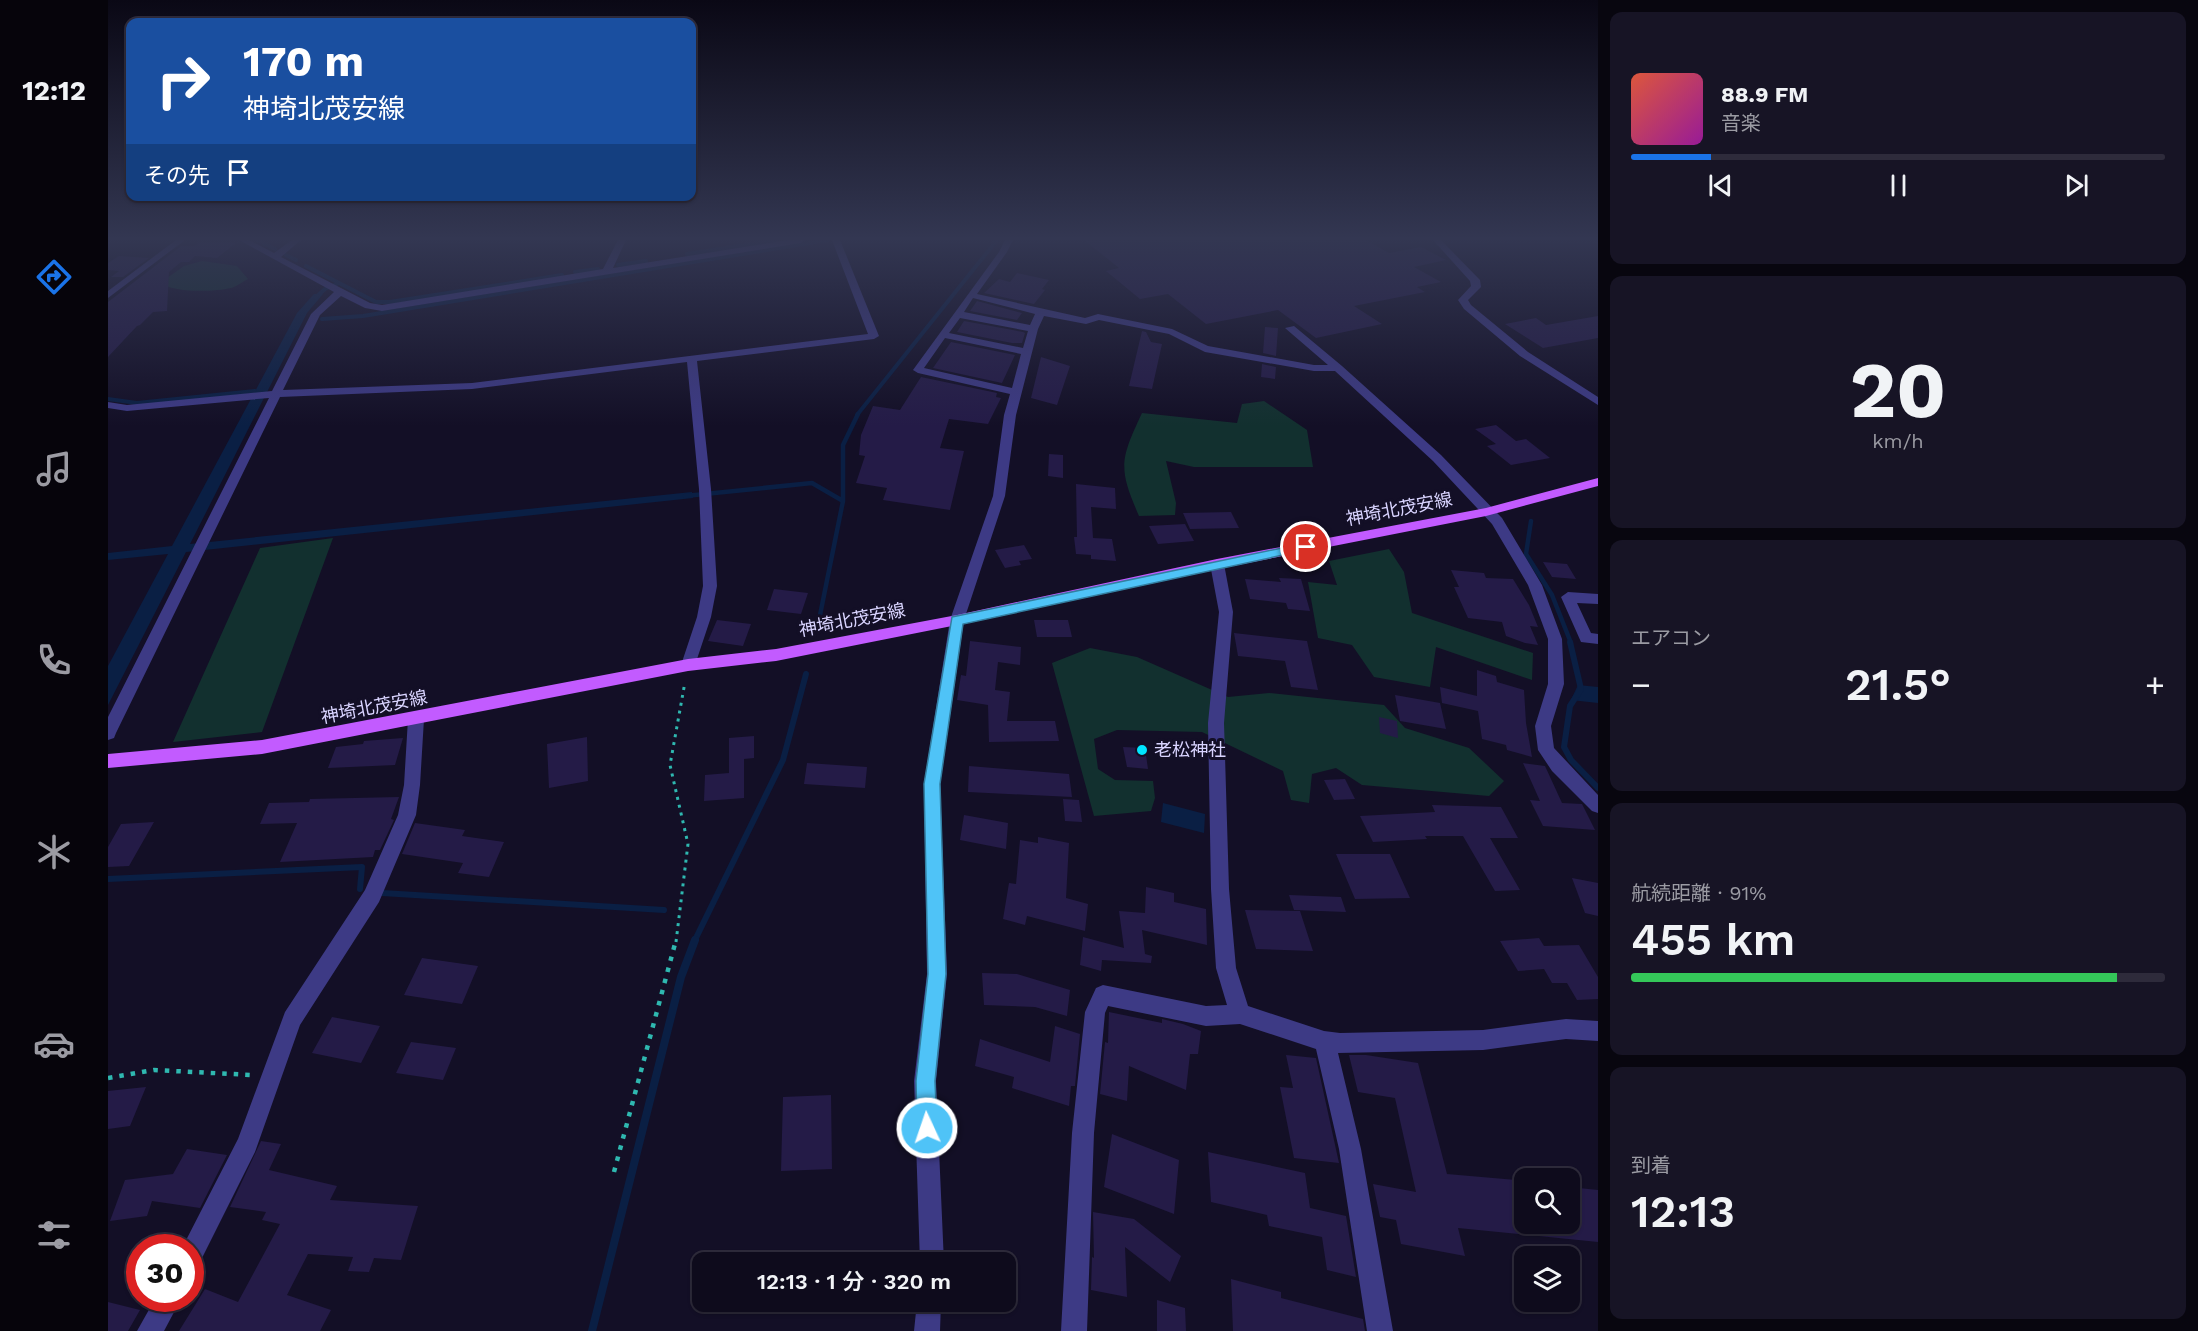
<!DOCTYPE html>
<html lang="ja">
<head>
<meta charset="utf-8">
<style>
	:root { --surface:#0e0b1c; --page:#171425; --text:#f1f3f6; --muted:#9b9ba3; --line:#2e2b3b; --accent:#1a73e8 }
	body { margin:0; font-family:"Work Sans","Noto Sans JP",sans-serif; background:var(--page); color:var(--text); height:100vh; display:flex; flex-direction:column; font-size:22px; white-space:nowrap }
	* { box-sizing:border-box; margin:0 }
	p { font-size:20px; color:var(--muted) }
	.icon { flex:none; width:33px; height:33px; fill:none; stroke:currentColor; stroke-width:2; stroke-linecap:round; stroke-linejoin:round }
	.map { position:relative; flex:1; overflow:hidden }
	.details { display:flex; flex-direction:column; gap:12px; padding:12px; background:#08060f; width:600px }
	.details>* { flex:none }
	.banner { position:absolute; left:18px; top:18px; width:570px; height:183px; border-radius:12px; box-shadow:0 2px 4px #0004,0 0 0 2px var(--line); background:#1a4fa0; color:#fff; overflow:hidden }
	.buttons { position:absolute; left:1406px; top:1168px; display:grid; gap:12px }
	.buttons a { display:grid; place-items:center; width:66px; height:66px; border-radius:12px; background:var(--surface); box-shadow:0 2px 4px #0004,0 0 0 2px var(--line); font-size:30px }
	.speed { position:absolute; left:18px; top:1234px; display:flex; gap:12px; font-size:30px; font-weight:700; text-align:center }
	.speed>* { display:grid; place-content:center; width:78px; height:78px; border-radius:50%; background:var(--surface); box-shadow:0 2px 4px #0004,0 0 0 2px var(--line); line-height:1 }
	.speed .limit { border:9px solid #d22; background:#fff; color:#111 }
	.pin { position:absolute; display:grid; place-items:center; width:51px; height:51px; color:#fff; margin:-26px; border:3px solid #fff; border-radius:50%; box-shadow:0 2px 6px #0007 }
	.me { position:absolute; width:66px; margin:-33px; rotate:357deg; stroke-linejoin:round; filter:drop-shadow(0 0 4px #0008) }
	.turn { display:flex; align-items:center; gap:21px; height:126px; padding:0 18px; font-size:27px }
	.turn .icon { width:78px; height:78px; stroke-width:2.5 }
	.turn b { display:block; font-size:42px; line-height:51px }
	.then { display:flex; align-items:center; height:57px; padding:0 18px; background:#0003; gap:12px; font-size:22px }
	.big { font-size:45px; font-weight:600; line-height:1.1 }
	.details .tile { flex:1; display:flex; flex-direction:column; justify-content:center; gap:9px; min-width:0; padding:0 21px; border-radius:12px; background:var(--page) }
	.details .dial { align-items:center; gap:0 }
	.dial b { font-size:78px; line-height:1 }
	.song { display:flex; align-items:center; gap:18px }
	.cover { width:72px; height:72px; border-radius:9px; background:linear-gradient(135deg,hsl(10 70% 55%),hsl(300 70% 35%)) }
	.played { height:6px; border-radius:3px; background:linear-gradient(90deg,var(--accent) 15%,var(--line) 15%) }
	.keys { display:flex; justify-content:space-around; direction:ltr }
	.heat { display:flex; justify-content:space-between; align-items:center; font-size:33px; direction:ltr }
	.charge { height:9px; border-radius:4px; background:linear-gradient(90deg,#34c759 91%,var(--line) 0) }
	.trip { position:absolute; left:584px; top:1252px; width:324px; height:60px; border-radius:12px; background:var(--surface); box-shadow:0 2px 4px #0004,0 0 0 2px var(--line); font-weight:600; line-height:60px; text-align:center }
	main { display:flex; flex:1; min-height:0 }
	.dock { display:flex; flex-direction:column; width:108px; justify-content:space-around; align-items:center; background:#06040b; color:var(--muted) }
	.dock .icon { width:42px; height:42px }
	.dock .active { color:var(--accent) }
	.dock b { font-size:27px; color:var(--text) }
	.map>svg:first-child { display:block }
	.green { fill:#12302f }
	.water { fill:#0a1f44 }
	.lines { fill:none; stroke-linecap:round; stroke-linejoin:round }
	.stream-far3 { stroke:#0a1f44; stroke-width:4 }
	.stream-far2 { stroke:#0a1f44; stroke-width:4.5 }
	.stream-far1 { stroke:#0a1f44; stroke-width:6 }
	.stream { stroke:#0a1f44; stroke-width:8 }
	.building { fill:#241b47 }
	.path-far1 { stroke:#2fb8b0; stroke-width:3; stroke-dasharray:3 5; stroke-linecap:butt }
	.path { stroke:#2fb8b0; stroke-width:4.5; stroke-dasharray:4.5 7; stroke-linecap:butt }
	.minor { fill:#3d3a85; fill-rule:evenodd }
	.major { fill:#c25bff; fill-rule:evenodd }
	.route { fill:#4fc3f7; stroke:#337fa1; stroke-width:1.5 }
	.poi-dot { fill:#00e5ff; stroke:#130f26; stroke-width:2 }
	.labels { text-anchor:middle; stroke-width:6; stroke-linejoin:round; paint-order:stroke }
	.street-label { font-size:18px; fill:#d9d4ff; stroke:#130f26 }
	.poi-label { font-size:18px; fill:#d9d4ff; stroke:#130f26; text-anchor:start }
</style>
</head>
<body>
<main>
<nav class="dock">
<b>12:12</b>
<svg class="icon active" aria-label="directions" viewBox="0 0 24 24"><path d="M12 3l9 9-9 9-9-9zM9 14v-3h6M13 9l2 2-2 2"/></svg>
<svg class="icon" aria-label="music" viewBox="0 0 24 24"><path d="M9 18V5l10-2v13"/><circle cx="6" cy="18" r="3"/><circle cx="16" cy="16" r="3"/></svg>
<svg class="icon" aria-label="phone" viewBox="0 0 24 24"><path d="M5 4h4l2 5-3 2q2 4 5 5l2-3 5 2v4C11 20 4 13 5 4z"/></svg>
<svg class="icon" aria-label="climate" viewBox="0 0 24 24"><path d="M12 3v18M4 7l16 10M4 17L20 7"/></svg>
<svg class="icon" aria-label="car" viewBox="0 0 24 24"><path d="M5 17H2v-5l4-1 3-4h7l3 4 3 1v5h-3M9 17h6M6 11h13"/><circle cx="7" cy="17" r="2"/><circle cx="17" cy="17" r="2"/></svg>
<svg class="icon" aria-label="filters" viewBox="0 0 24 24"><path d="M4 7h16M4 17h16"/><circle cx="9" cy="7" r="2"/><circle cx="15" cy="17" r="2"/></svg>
</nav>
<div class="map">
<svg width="1490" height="1331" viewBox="0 0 1490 1331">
	<rect width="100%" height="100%" fill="#130f26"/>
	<path class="green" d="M94,261L129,266L140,279C134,282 128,287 123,288C105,292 67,293 52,283L76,266Z
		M1156,401L1199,430L1205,467H1086L1058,461L1068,503L1067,515L1031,516C1010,468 1012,460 1034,413L1129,423L1134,404Z
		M225,538L154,732L65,742L152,548Z
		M1281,549L1296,572L1304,613L1425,653L1424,680L1328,647L1322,687L1266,677L1244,645L1210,638L1200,582L1229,585L1221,561Z
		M982,648L1029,657L1120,697L1161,693L1276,705L1297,728L1361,748L1396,781L1381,796L1254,785L1228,768L1204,774L1201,803L1183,800L1175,771L1094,732L1009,730L986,739L990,769L1007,780L1045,781L1047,798L1043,811L986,816L944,663Z"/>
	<path class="water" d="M206,294H215L199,313L82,544L584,492L585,498L78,552L0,705V666L60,554L0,560V553L64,546L189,313Z
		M1470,685L1490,687V703L1463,700Z
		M1055,803L1097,814L1096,833L1053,822Z"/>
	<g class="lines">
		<path class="stream-far3" d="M149,240L167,249
			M579,254L670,240
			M178,255L188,260
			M510,265L538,261
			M198,266L268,302H282L454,275
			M467,272L490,269
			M207,298L217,289L231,283
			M214,319L255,316L720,240
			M0,399L29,403L147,391
			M749,415L889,240"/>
		<path class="stream-far2" d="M577,496L704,483L735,501
			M1423,521L1418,554L1444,595L1463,643
			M710,625L735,501V445L750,414"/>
		<path class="stream-far1" d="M1462,642L1473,689L1462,706L1456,747L1463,760L1490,788
			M0,879L254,867L252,889
			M274,893L556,910
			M586,942L675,760L698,674"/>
		<path class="stream" d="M484,1331L573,977L587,940"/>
	</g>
	<path class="building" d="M976,240H1258L1281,253L1313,247L1338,260L1306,267L1333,282L1309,287L1317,292L1246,306L1274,324L1208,338L1170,310L1098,324L1060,294L1032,299L998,271L1011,268Z
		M92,242L128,243L109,258L87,256L81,262H73L61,272L59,311L45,312L32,325L29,326L0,357V302L73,246H86Z
		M11,256L41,258L15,277H3L11,271L0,270V263Z
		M909,273L941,280L934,289L937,290L926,304L876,293L891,279L902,282Z
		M869,301L914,313L909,320L862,311Z
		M1490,316V338L1435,348L1397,324L1428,318L1438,325Z
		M856,321L915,332L917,333L914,343H904L849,332Z
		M1157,327L1170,328L1168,356L1155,353Z
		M1034,331L1038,332L1043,342L1054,344L1044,389L1021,386Z
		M843,342L907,355L894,383L825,368Z
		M933,357L962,366L949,405L923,398Z
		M1154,364L1168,367L1167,379L1153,377Z
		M813,377L889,393L888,397L893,398L880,424L841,419L832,448L856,451L842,510L775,500L779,488L748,483L757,456L751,455L753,435L765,406L792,410Z
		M1388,425L1408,441L1418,439L1442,458L1403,465L1379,446L1388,444L1367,429Z
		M941,454L955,455V478L940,476Z
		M968,484L1007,488L1008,509L983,507L985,538L1004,539L1008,561L983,559V555L968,554L966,537H969Z
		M1123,512L1131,528L1082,529L1075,513Z
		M1077,524L1086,541L1050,544L1041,526Z
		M916,545L924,559L911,561L913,565L897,568L887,550Z
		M1435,562L1459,564L1468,579L1444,577Z
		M1343,570L1376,573L1378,578L1405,579L1421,605L1430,627L1422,626L1430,645L1417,643L1398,636L1394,622L1360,618L1346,587H1351Z
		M1171,578L1193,579L1202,611L1180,609L1178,603L1142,599L1137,579L1173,582Z
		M666,589L700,593L693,614L659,610Z
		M609,620L643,624L635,646L600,641Z
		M926,620H960L964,637H929Z
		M1126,633L1199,641L1210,690L1183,687L1177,661L1130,656Z
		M862,641L913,647L912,665L890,662L887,690L902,692L899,721H947L951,741L881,742L880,705L849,700L853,675L858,676Z
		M1369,670L1388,676L1389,682L1416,690L1418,723L1424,757L1399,750L1398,745L1374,739L1370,711L1334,703L1332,687L1369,696Z
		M1287,695L1332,703L1338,729L1292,721Z
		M1271,717L1289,721L1290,738L1272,733Z
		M646,736V758L636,759V798L596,801L597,775L621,773V738Z
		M479,737L480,781L441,788L439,744Z
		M295,738L287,765L220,768L228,747L255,744L256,741Z
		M1015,747L1037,748L1040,769L1019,767Z
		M699,763L759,767L757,788L696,784Z
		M1415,763L1437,766L1454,803L1474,804L1487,830L1435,826L1422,800L1432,801Z
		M861,766L961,774L964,797L860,792Z
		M1237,779L1247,799L1226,800L1216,780Z
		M291,797L283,819L286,820L272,850H267L265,857L172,862L189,823L152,824L161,803L201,802L202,799Z
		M955,799L971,800L974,822L957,821Z
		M1324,805L1393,807L1410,838H1382L1412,890L1387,891L1355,836H1317L1319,839L1265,842L1252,816L1327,812Z
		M856,815L900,823L898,849L852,840Z
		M46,822L21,866L0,867V847L13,824Z
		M307,823L357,830L354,836L396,842L381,877L350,873L355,863L294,854Z
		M930,837L961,843L958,898L980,904L977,931L919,916L917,925L895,919L901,883L908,884L912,840L930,843Z
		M1228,854H1282L1302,898L1247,899Z
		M1464,878L1490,883V916L1477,913Z
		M1038,887L1066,893V902L1098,909L1099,945L1034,930L1037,954L1044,956L1043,963L994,960L993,971L972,965L975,937L1016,948L1011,911L1037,913Z
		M1181,895L1233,897L1238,912L1186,910Z
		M1137,910L1192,911L1205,951L1148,949Z
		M1431,938L1436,946L1471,945L1490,977V999L1469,1000L1459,983H1444L1436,969L1410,971L1392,941Z
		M314,958L370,966L354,1004L296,995Z
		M874,973L909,974L962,990L959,1016L927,1007L876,1005Z
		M1001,1012L1054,1023V1019L1075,1024L1093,1031L1090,1054H1082L1078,1090L1021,1066L1019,1101L992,1094L997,1042L1000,1043Z
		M224,1017L272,1026L253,1063L204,1053Z
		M947,1026L972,1034L967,1086H963L961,1106L904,1088L906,1077L867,1066L872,1039L942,1062Z
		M303,1042L348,1048L335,1080L288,1073Z
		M1178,1055L1208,1058L1231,1163L1186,1158L1172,1087L1185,1088Z
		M1241,1055H1258L1310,1063L1339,1174L1408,1180L1409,1183H1416V1230V1224H1461V1187L1490,1190V1242L1350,1228L1357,1256L1293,1244L1288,1220L1272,1217L1265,1184L1308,1192L1287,1098L1250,1092Z
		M38,1087L22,1126L0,1129V1091Z
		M723,1095L724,1169L673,1171L675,1097Z
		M1004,1134L1071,1160L1066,1214L996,1187Z
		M153,1141L173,1144L161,1170L229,1186L222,1200L310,1206L293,1260L266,1258L261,1272L240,1271L245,1257L200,1254L179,1295L223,1310L212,1331H71L97,1289L130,1302L172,1224L154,1220L158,1212L122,1207Z
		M79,1149L119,1155L92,1208L44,1201L39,1216L2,1221L17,1180L65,1174Z
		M1100,1152L1197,1173L1202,1208L1238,1216L1248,1277L1219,1270L1214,1237L1161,1226L1159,1215L1103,1202Z
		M985,1212L1026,1219L1073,1256L1062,1282L1017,1247L1019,1297L983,1290L984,1257L986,1258Z
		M1123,1279L1173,1292V1298L1255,1319L1257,1331H1125Z
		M1049,1300L1077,1308L1078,1331H1049Z
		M0,1302L32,1310L20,1331H0Z"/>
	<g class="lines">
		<path class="path-far1" d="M568,942L580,844L562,765L577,682"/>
		<path class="path" d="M0,1078L46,1070L144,1075
			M506,1172L568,940"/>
		<path class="minor" d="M68,240H77L0,298V291Z
			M131,240H141L166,253L184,240H193L173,257L262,303L274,305L495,269L510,240H518L505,268L680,240H697L693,243L274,311L257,308L233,296L212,315L175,390L364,383L760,334L724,240H732L771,336L766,339L589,361L603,489L609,586L603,617L587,665L585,669H575L573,665L589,617L595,586L591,489L579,362L364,389L172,397L8,733L6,738L0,740V717L161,398L19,411L0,408V402L19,405L164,391L203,314L226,292Z
			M897,240H905L899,252L869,294L977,318L990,314L1064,329L1100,346L1206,365H1220L1177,328L1186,326L1234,366L1333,455L1394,518L1434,585L1454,639L1456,684L1443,726L1446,748L1490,795V813L1484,811L1444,771L1430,750L1427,726L1440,684V639L1420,585L1384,524L1325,461L1227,371H1206L1097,352L1061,334L991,320L978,324L936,316L930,329L908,415L897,496L856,620L832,784L839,974L828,1081L836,1263H812L806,1081L819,974L816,784L842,620L885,496L896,415L902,394L810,373L805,370L891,252ZM865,298L927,314L922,325L856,312ZM852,318L920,331L915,348L841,333ZM837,338L913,354L904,388L816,368Z
			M1325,240H1333L1372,280L1373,287L1360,300L1363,305L1420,352L1490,397V405L1412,356L1356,309L1350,300L1363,286L1362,281Z
			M1109,559L1116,564L1125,612L1116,723L1121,889L1128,968L1140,1006L1216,1031L1232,1033L1375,1030L1458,1019L1490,1021V1041L1458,1039L1375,1050L1230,1053L1253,1149L1285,1331H1259L1231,1149L1208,1049L1132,1024L1098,1026L1000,1006L997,1013L986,1133L979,1331H953L964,1133L977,1012L988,988L995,985L1098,1006L1119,1005L1108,968L1103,889L1100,723L1111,612L1102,564Z
			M1460,592L1490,594V604L1469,603L1483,633L1490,634V644L1473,642L1453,597Z
			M308,713L314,714L316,719L312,785L308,815L271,902L192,1025L147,1152L90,1266L82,1270V1248H74L130,1139L177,1012L257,890L290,815L296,785L300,719L302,714Z
			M47,1299H73L56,1331H29Z
			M809,1302H833L832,1331H806Z"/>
		<path class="major" d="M1490,478V486L1378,516L1109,569L849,625L668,661L580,671L154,754L0,768V754L154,740L580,659L668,649L849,615L1109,559L1378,508Z"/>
	</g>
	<linearGradient id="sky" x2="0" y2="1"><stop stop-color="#0a0815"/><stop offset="0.56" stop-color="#333752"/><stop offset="1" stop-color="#333752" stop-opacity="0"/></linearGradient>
	<rect width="1490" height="426" fill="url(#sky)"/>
	<path class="route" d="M1198,543L1203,544V549L855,624L832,784L838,974L827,1081L829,1128L827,1135L819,1138L812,1135L809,1128L808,1081L820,974L816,784L844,617Z"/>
	<circle class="poi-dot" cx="1034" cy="750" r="6"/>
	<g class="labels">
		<g class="street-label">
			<text transform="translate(1291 509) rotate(-11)" y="6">神埼北茂安線</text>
			<text transform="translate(744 620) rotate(-11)" y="6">神埼北茂安線</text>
			<text transform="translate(266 707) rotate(-11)" y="6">神埼北茂安線</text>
		</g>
		<g class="poi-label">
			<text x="1046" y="756">老松神社</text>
		</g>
	</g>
</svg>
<div class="buttons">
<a><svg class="icon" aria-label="search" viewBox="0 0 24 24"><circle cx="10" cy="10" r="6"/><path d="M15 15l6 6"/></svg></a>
<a><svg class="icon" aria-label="layers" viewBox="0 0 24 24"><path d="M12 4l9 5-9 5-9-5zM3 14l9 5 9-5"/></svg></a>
</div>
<div class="speed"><div class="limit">30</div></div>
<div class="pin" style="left:1198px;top:547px;background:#d93025"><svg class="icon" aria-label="arrive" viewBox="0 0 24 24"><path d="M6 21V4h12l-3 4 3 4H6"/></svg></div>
<svg class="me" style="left:819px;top:1128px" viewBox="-20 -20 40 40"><circle r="17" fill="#4fc3f7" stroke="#fff" stroke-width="3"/><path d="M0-11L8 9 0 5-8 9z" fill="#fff"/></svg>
<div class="trip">12:13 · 1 分 · 320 m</div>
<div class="banner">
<div class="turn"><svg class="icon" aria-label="right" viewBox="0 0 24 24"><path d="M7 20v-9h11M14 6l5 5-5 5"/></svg><div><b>170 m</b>神埼北茂安線</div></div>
<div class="then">その先<svg class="icon" aria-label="arrive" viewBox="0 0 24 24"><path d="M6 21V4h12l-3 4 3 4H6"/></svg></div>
</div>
</div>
<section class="details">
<div class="tile">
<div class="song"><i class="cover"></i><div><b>88.9 FM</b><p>音楽</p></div></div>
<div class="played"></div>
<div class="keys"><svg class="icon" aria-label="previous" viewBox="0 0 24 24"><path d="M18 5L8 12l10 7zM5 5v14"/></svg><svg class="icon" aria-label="pause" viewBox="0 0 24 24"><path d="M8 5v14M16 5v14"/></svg><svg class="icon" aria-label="next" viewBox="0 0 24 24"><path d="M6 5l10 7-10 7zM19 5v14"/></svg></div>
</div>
<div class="tile dial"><b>20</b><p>km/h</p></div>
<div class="tile"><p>エアコン</p>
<div class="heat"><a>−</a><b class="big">21.5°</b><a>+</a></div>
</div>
<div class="tile"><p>航続距離 · 91%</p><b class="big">455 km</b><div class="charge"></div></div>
<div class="tile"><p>到着</p><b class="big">12:13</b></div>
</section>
</main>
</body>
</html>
